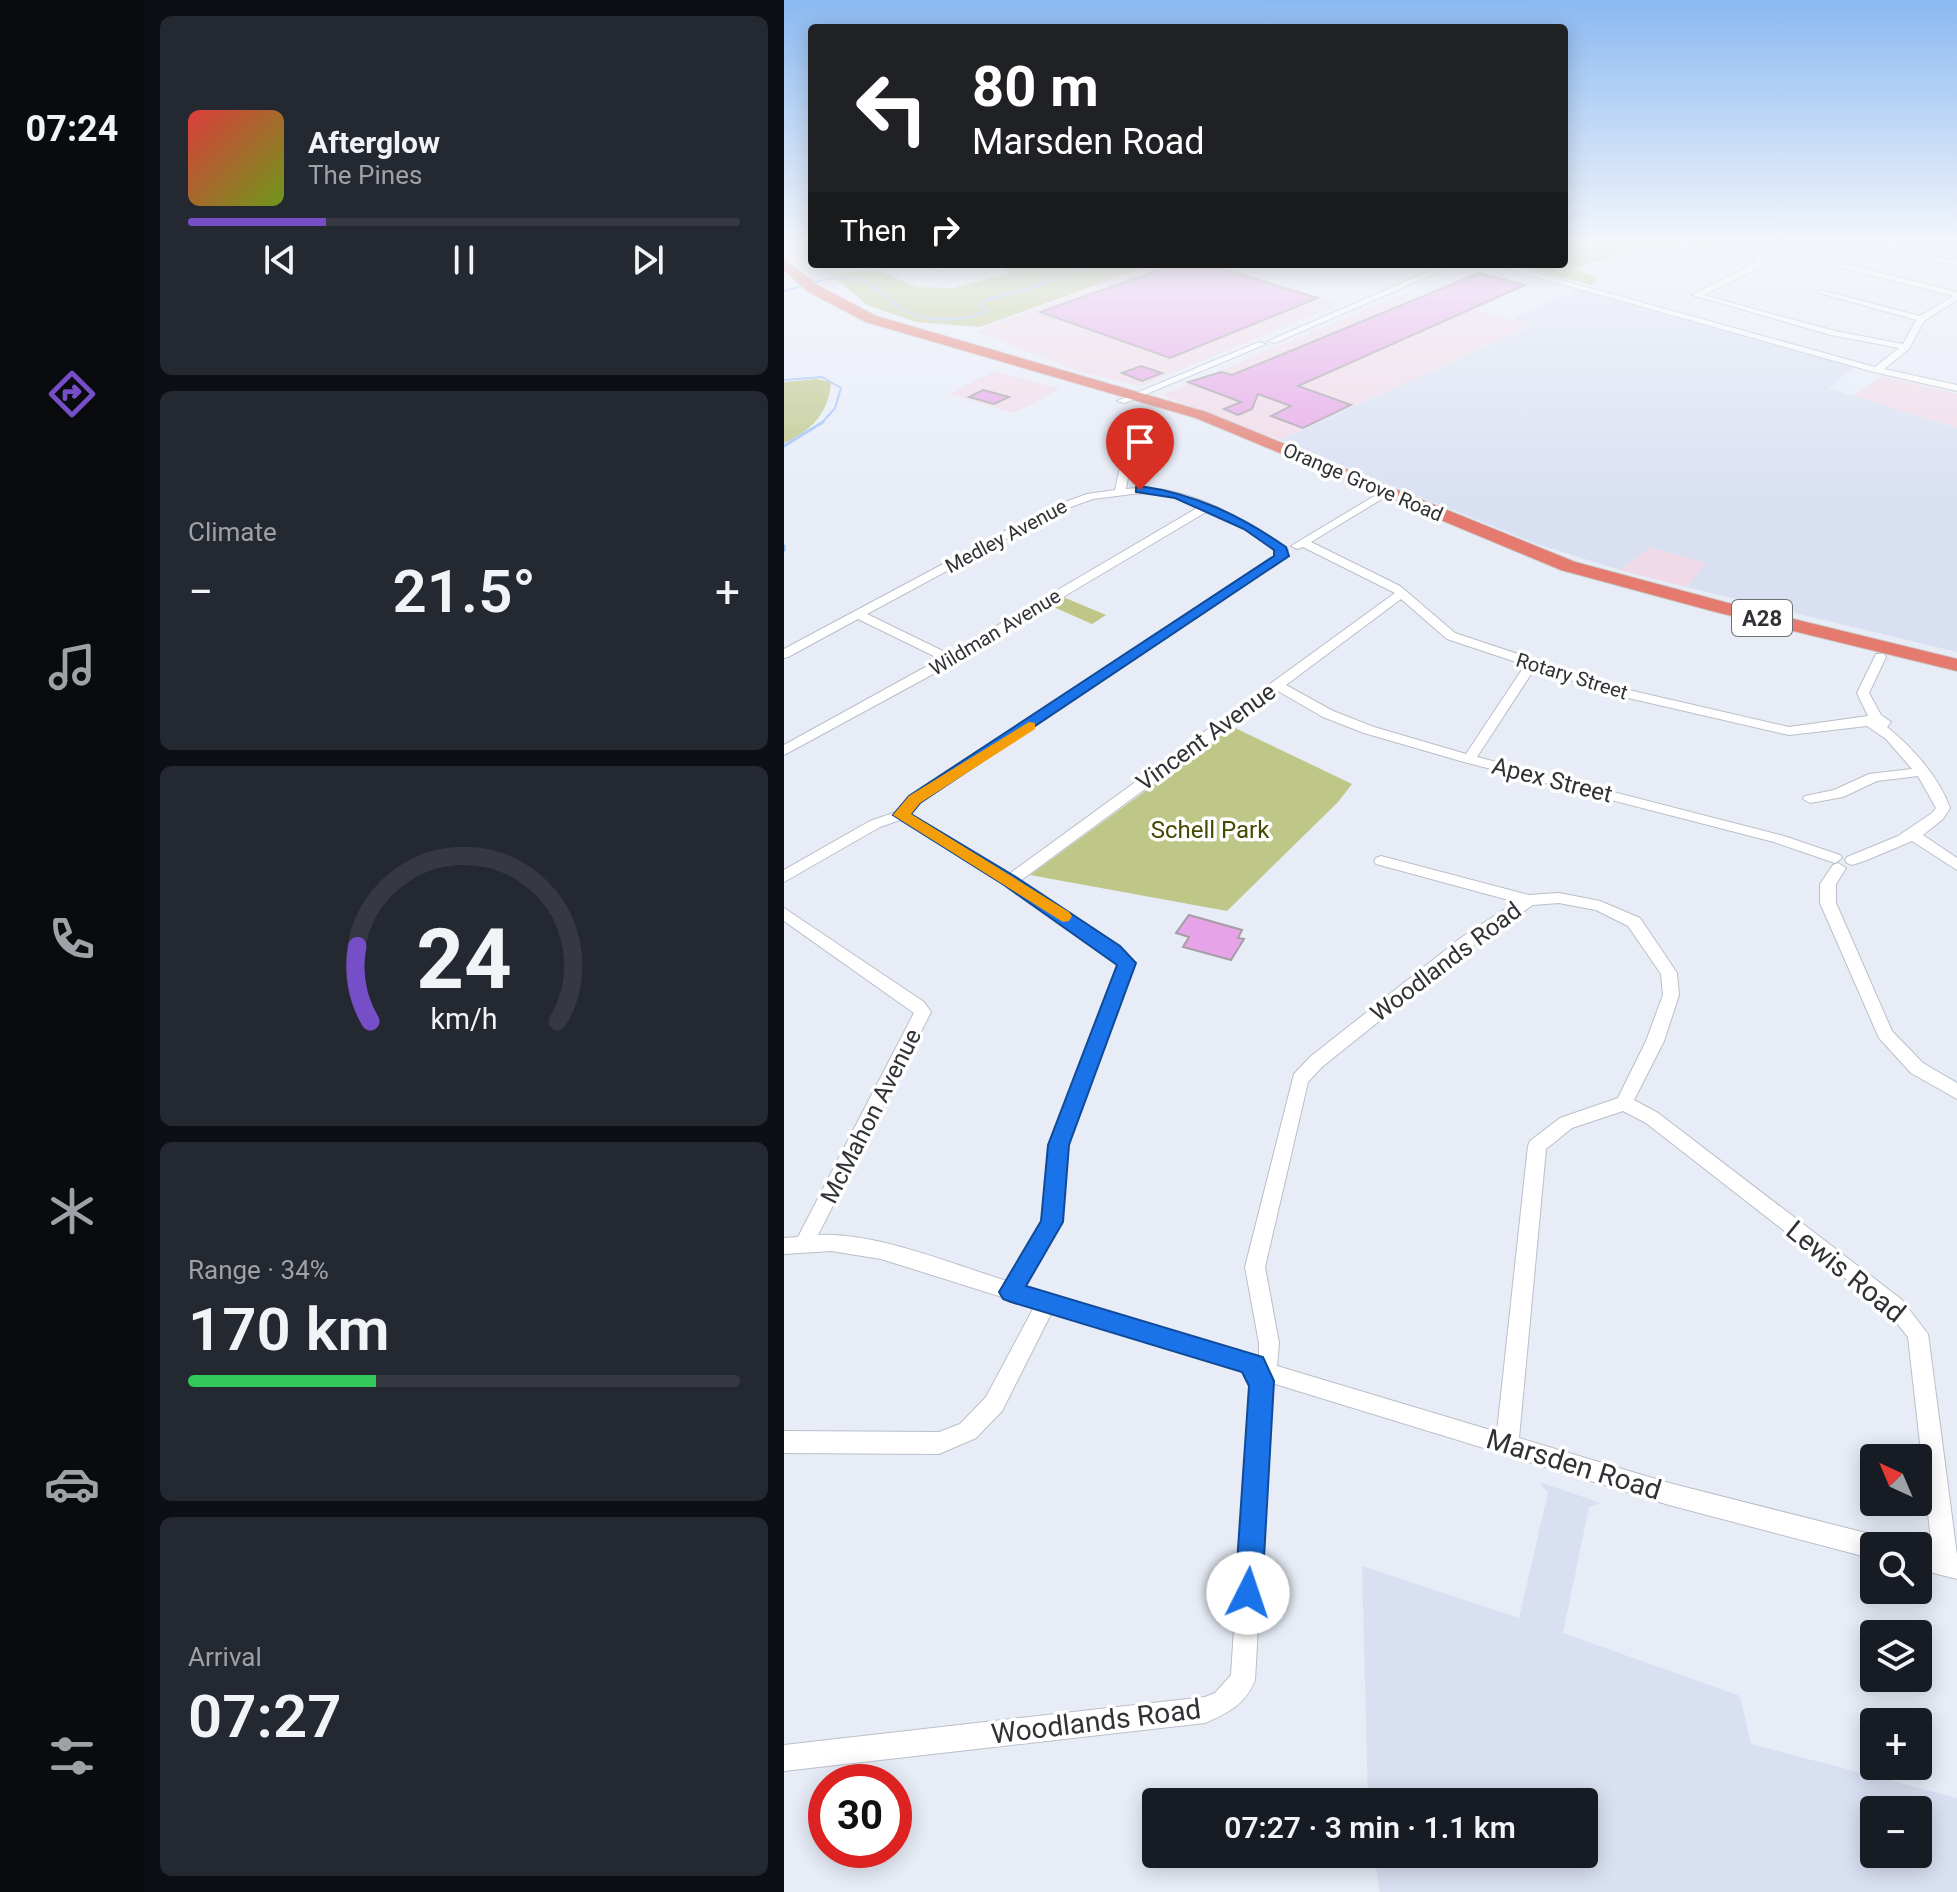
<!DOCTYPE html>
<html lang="en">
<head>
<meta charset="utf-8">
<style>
	:root { --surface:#171b24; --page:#242831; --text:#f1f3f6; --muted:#9ea1a6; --line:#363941; --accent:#764ec7 }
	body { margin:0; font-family:Roboto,sans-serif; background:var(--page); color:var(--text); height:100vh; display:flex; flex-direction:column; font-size:30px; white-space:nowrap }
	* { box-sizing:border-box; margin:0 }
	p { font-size:26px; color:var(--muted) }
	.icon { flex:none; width:44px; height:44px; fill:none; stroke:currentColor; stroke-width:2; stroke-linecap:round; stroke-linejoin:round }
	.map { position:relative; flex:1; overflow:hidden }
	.details { display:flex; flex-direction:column; gap:16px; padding:16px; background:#0d0f14; width:640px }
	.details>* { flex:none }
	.banner { position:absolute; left:24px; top:24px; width:760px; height:244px; border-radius:8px; box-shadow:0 4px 20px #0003; background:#202124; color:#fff; overflow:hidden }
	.needle { width:52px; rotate:316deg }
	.controls { position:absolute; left:1076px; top:1444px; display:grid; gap:16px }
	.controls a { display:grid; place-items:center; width:72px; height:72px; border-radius:8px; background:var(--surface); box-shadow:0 4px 20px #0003; font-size:40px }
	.speed { position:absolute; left:24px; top:1764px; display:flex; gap:16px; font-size:40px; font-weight:700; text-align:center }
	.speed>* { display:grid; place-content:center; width:104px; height:104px; border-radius:50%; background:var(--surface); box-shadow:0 4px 20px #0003; line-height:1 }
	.speed .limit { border:12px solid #d22; background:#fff; color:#111 }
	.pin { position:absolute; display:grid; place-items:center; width:68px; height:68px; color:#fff; margin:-82px -34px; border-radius:50% 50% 50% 0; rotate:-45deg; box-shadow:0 0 8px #0007 }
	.pin .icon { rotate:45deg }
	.me { position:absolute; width:88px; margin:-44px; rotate:4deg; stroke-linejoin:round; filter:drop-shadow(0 0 6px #0008) }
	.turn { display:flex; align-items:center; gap:28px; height:168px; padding:0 32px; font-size:36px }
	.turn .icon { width:104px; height:104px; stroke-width:2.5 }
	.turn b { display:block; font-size:56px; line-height:68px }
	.then { display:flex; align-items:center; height:76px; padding:0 32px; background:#0003; gap:16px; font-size:30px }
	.big { font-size:60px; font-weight:600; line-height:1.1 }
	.details .tile { flex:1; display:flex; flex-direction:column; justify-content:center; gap:12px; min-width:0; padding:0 28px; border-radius:12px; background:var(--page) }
	.details .dial { align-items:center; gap:0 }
	.dial svg { height:208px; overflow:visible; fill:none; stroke:var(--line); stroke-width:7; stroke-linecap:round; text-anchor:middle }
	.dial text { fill:var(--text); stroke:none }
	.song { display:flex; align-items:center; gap:24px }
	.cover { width:96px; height:96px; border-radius:12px; background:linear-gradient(135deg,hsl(0 70% 55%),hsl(80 70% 35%)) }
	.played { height:8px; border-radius:4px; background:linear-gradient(90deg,var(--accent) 25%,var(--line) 25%) }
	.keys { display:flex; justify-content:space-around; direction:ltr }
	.heat { display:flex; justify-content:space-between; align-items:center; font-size:44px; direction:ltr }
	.charge { height:12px; border-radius:6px; background:linear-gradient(90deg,#34c759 34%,var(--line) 0) }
	.trip { position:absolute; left:358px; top:1788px; width:456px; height:80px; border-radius:8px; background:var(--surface); box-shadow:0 4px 20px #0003; font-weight:600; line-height:80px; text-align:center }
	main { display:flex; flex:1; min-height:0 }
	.menu { display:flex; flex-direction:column; width:144px; justify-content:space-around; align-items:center; background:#090b0e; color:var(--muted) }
	.menu .icon { width:56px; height:56px }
	.menu .active { color:var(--accent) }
	.menu b { font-size:36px; color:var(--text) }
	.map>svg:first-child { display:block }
	.commercial { fill:#f1dae7 }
	.built { fill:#d9e0f2; fill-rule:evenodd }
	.green { fill:#bec688 }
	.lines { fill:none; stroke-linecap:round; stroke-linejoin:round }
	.stream-far1 { stroke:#9dc1fe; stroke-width:2 }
	.stream { stroke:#9dc1fe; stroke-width:3 }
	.building { fill:#e7a3e7; stroke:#a69ea6; stroke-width:2 }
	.minor-casing { stroke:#babfc9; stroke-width:2 }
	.trunk-casing { stroke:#c9cacb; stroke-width:2 }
	.minor { fill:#fff; fill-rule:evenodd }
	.trunk { fill:#e47b6e; fill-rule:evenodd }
	.route { fill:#1a73e8; stroke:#114b97; stroke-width:2 }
	.slow { fill:#f59e0b }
	.labels { text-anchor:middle; stroke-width:7; stroke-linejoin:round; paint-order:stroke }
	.far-street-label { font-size:20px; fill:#313236; stroke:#fff }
	.shield { fill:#fff; stroke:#6f7072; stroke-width:2 }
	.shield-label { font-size:22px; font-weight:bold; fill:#313236 }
	.street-label { font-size:24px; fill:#313236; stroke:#fff }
	.park-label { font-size:24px; fill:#454a00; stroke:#fff }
	.near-street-label { font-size:28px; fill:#313236; stroke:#fff }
</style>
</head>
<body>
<main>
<nav class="menu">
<b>07:24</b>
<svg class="icon active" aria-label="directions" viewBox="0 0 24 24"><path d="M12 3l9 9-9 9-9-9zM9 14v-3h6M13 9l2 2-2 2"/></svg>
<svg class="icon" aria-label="music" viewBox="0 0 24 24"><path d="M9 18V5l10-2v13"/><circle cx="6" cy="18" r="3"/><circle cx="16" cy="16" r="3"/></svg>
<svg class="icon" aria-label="phone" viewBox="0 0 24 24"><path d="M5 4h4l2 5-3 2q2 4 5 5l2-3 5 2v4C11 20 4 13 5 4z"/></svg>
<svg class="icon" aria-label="climate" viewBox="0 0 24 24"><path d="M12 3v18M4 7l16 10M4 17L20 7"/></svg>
<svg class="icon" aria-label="car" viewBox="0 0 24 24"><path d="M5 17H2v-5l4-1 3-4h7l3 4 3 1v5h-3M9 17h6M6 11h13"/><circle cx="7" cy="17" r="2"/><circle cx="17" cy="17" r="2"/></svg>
<svg class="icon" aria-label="filters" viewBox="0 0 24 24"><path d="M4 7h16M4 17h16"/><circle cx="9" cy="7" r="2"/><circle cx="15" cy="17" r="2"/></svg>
</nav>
<section class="details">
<div class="tile">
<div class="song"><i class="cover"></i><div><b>Afterglow</b><p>The Pines</p></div></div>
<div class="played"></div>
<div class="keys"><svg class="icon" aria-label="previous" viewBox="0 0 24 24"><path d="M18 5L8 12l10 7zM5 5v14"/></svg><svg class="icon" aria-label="pause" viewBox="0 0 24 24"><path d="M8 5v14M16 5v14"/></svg><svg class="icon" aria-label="next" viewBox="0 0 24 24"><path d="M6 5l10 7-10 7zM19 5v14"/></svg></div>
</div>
<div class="tile"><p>Climate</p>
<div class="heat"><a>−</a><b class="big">21.5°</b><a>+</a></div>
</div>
<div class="tile dial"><svg viewBox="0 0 100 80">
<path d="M14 69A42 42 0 1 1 86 69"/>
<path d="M14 69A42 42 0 0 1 9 40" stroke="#764ec7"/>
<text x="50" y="56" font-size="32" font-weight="700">24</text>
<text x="50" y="72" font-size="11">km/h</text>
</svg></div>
<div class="tile"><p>Range · 34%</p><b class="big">170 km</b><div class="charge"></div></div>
<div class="tile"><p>Arrival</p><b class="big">07:27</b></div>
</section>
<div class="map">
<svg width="1173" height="1892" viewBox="0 0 1173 1892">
	<rect width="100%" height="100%" fill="#e7ecf7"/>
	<path class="commercial" d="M370,264H428L557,304L356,386L294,371L192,331Z
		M624,292L748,325L496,440L377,395Z
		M210,371L276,389L230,413L165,394Z
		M1098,376L1173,394V428L1069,396Z
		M866,547L923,563L902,587L836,570Z"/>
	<path class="built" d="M798,288L1069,367L1045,388L1173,428V652L902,587L922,563L866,547L836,570L753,544L496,440L747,326L730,318Z
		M755,1482L817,1503L805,1507L779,1633L956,1696L967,1744L1173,1798V1892H596L590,1854H800V1802H584L578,1566L735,1618L764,1493ZM1090,1810H1134V1854H1090Z"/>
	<path class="green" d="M780,240H945L948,241L929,250L896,245L882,250L862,246L789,269L814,278L807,285L725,264H780Z
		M235,264H370L196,327L132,322L83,305L46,274L95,270L132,287L169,288L226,273L219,268Z
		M33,379L47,382C45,412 28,431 0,443V382Z
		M279,597L322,615L308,624L265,605Z
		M449,727L568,784L554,802L443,911L246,875Z"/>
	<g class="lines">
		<path class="stream-far1" d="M0,291C23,285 49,274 73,279C89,283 101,296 114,306C139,323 176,323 203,311L196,303L199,301L252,287L303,264
			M0,380L38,377L57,388L51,408L37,424"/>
		<path class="stream" d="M0,446L39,422
			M0,546V550"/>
	</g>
	<path class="building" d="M392,264H422L534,298L386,358L256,312Z
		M695,273L741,285L514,386L567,405L519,428L487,416L507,406L474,394L468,409L454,415L440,409L457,402L404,382L437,372L448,375Z
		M357,366L378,373L358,381L338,373Z
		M199,390L225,397L210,404L185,397Z
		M405,915L458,930L454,938L460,939L447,960L399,947L405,937L392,933Z"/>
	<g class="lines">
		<defs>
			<path id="minor" d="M992,240H1001L969,271L919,295L1051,331L1119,344L1132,320L1032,292L1036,290L1136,316L1170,296L1058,268L1061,264L1173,292V300L1140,321L1125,349L1100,369L1173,385V391L1090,372L706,264H719L1091,367L1115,348L1047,335L908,295L963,267Z
				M1085,241L1173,261V265L1082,245Z
				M143,264H154L163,269L156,271Z
				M662,264H673L491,343L484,341Z
				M475,342L482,344L341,403L333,401Z
				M340,468L345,471L342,489C399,482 456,517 502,548L504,550L499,553L504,556L135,803L126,814L225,874L611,593L519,547L513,549L507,546L602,489L607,492L606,494L527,542L616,586L671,633L836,688L1005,727L1084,716L1073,693L1092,654H1100L1102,657L1085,693L1097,715L1107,722L1103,727C1128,747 1155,777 1166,808L1159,819L1139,835L1173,858V870L1128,841L1083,860L1068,865L1063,863L1061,860L1063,857L1114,836L1148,813L1152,808L1134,776L1093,781L1059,797L1026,803L1019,799L1021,796L1050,790L1085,774L1128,769L1102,739L1083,726L1005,735L827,694L751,668L693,757L1000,836L1056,855L1058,858L1051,863L990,842L680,762L580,733L539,717L494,691L236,881L335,946L351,963L283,1145L278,1222L241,1286L475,1357V1343L461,1267L510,1074L526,1057L678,937L732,902L592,864L590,861L592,858L597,856L745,895L775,893L816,901L856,918L893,973L895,995L880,1041L850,1100L874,1113L1117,1299L1144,1334L1173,1555V1579L1134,1569L1132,1546L1148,1549L1124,1337L1103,1311L862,1123L839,1111L788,1128L762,1149L735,1438L885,1483L1090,1535L1098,1539L1101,1546H1090V1559L885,1505L488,1383L471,1680C462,1704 444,1713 421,1723L0,1771V1745L421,1697L431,1693L447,1675L466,1381L469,1374L268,1312L218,1411L192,1438L155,1454L0,1453V1431L155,1432L176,1424L202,1397L250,1307L97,1259L47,1251L0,1254V1238L14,1237L130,1013L0,921V908L140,1002L147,1012L34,1235C91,1232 168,1264 223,1281L258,1221L265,1145L334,964L323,954L221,885L116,820L96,827L0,882V870L86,821L112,812L125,797L497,553L460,529L422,512L151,673L0,755V745L156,659L74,619L4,657L0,658V649L262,509L303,494L331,490L335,471ZM356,493L390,497L413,508L165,654L83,614L270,513L309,499ZM617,599L663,639L741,665L682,754L590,727L549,711L502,685ZM775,903L812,910L844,926L877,974L879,995L862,1041L834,1098L776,1118L746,1141L744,1146L713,1432L493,1366L495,1343L481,1267L524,1082L538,1067L690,945L749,905Z
				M1054,863L1062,868L1052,884V903L1108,1031L1139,1063L1173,1083V1099L1127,1073L1095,1038L1036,903V884L1049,865Z"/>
			<path id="trunk" d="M0,259L33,285L92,316L422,412L791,562L944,603L1173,659V671L932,612L777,570L412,418L82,322L23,291L0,270Z"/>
		</defs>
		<use href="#minor" class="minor-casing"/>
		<use href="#trunk" class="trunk-casing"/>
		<use href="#minor" class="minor"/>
		<use href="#trunk" class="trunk"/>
	</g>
	<linearGradient id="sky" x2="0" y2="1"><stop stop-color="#8ab9f1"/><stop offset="0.48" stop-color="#f4f6fb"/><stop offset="1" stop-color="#f4f6fb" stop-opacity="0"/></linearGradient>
	<rect width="1173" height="505" fill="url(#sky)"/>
	<path class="route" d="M356,486C411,494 456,515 502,547L505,556L136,803L127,814L232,877L336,946L352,963L285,1145L279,1222L242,1286L479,1357L490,1381L478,1593L474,1603L464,1607L455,1603L451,1593L465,1386L458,1372L227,1302L219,1299L215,1292L257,1221L264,1145L333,965L220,885L109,815L125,796L490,556V550L460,529L391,498L352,492V487Z"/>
	<path class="slow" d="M245,722L251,723V729L136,803L127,814L285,912L288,916L285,921L279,922L109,815L125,796Z"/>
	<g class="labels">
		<g class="far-street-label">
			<text transform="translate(579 482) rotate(23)" y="7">Orange Grove Road</text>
			<text transform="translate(222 536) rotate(-28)" y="7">Medley Avenue</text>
			<text transform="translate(211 632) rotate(-31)" y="7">Wildman Avenue</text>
			<text transform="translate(788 676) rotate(17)" y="7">Rotary Street</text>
		</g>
		<rect class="shield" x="948" y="600" width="60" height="36" rx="6"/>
		<g class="shield-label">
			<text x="978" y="626">A28</text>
		</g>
		<g class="street-label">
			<text transform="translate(422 737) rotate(-36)" y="8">Vincent Avenue</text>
			<text transform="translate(768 780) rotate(14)" y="8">Apex Street</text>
			<text transform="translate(662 962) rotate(-37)" y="8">Woodlands Road</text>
			<text transform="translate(87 1116) rotate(-63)" y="8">McMahon Avenue</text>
		</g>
		<g class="park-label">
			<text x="426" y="838">Schell Park</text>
		</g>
		<g class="near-street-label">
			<text transform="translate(1062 1271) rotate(39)" y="10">Lewis Road</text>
			<text transform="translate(790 1464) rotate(17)" y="10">Marsden Road</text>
			<text transform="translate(312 1721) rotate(-7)" y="10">Woodlands Road</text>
		</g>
	</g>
</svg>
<div class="controls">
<a><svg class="needle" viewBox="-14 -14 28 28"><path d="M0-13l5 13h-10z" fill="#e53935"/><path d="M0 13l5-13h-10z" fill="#9ea1a6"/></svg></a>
<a><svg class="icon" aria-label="search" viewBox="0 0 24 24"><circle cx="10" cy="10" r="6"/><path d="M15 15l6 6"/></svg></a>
<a><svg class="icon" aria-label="layers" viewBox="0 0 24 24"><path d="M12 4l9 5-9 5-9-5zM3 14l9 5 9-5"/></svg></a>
<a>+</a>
<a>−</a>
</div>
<div class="speed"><div class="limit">30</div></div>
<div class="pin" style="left:356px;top:490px;background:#d93025"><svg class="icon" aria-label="arrive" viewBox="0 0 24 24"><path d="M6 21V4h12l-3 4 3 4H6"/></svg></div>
<svg class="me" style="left:464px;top:1593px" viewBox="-20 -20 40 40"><circle r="19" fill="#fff"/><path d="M0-13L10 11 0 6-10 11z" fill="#1a73e8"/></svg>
<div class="trip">07:27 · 3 min · 1.1 km</div>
<div class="banner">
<div class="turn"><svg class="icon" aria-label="left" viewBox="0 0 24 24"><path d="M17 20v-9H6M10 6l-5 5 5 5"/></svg><div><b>80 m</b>Marsden Road</div></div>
<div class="then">Then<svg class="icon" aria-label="right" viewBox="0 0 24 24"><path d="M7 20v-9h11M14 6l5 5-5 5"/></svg></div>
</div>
</div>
</main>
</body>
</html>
